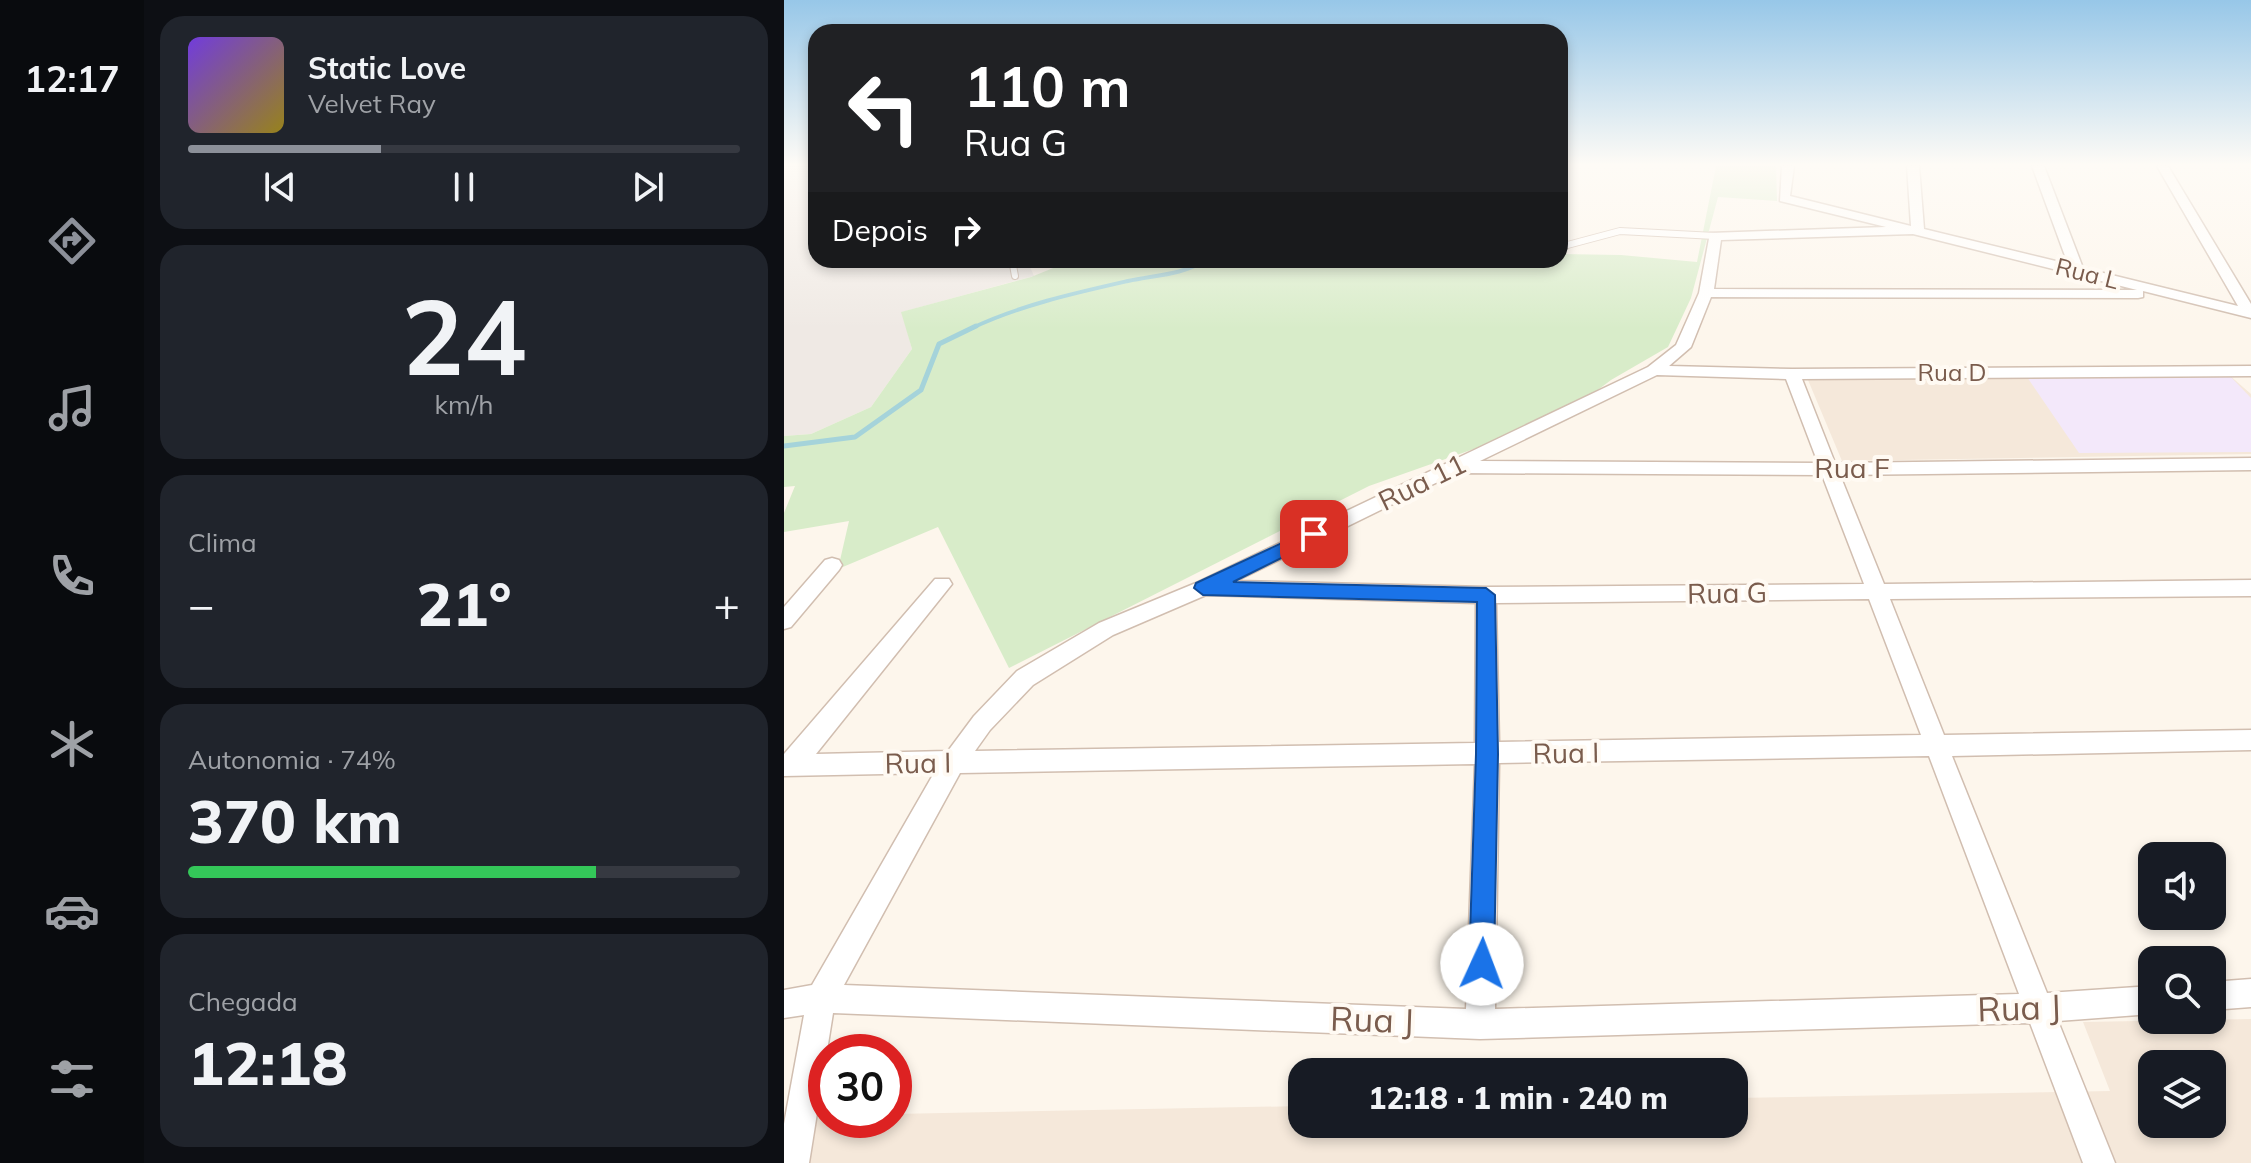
<!DOCTYPE html>
<html lang="pt">
<head>
<meta charset="utf-8">
<style>
	:root { --surface:#171b24; --page:#20242c; --text:#f1f3f6; --muted:#9ea1a6; --line:#363941; --accent:#8c9099 }
	body { margin:0; font-family:Mulish,sans-serif; background:var(--page); color:var(--text); height:100vh; display:flex; flex-direction:column; font-size:30px; white-space:nowrap }
	* { box-sizing:border-box; margin:0 }
	p { font-size:26px; color:var(--muted) }
	.icon { flex:none; width:44px; height:44px; fill:none; stroke:currentColor; stroke-width:2; stroke-linecap:round; stroke-linejoin:round }
	.map { position:relative; flex:1; overflow:hidden }
	.panel { display:flex; flex-direction:column; gap:16px; padding:16px; background:#0d0f14; width:640px }
	.panel>* { flex:none }
	.hud { position:absolute; left:24px; top:24px; width:760px; height:244px; border-radius:24px; box-shadow:0 4px 12px #0003; background:#202124; color:#fff; overflow:hidden }
	.tools { position:absolute; left:1354px; top:842px; display:grid; gap:16px }
	.tools a { display:grid; place-items:center; width:88px; height:88px; border-radius:16px; background:var(--surface); box-shadow:0 4px 12px #0003; font-size:40px }
	.speed { position:absolute; left:24px; top:1034px; display:flex; gap:16px; font-size:40px; font-weight:700; text-align:center }
	.speed>* { display:grid; place-content:center; width:104px; height:104px; border-radius:50%; background:var(--surface); box-shadow:0 4px 12px #0003; line-height:1 }
	.speed .limit { border:12px solid #d22; background:#fff; color:#111 }
	.pin { position:absolute; display:grid; place-items:center; width:68px; height:68px; color:#fff; margin:-34px; border-radius:16px; box-shadow:0 4px 12px #0006 }
	.me { position:absolute; width:88px; margin:-44px; rotate:2deg; stroke-linejoin:round; filter:drop-shadow(0 0 6px #0008) }
	.turn { display:flex; align-items:center; gap:28px; height:168px; padding:0 24px; font-size:36px }
	.turn .icon { width:104px; height:104px; stroke-width:2.5 }
	.turn b { display:block; font-size:56px; line-height:68px }
	.then { display:flex; align-items:center; height:76px; padding:0 24px; background:#0003; gap:16px; font-size:30px }
	.big { font-size:60px; font-weight:800; line-height:1.1 }
	.panel .tile { flex:1; display:flex; flex-direction:column; justify-content:center; gap:12px; min-width:0; padding:0 28px; border-radius:24px; background:var(--page) }
	.panel .dial { align-items:center; gap:0 }
	.dial b { font-size:104px; line-height:1 }
	.song { display:flex; align-items:center; gap:24px }
	.cover { width:96px; height:96px; border-radius:12px; background:linear-gradient(135deg,hsl(260 70% 55%),hsl(50 70% 35%)) }
	.played { height:8px; border-radius:4px; background:linear-gradient(90deg,var(--accent) 35%,var(--line) 35%) }
	.keys { display:flex; justify-content:space-around; direction:ltr }
	.heat { display:flex; justify-content:space-between; align-items:center; font-size:44px; direction:ltr }
	.charge { height:12px; border-radius:6px; background:linear-gradient(90deg,#34c759 74%,var(--line) 0) }
	.trip { position:absolute; left:504px; top:1058px; width:460px; height:80px; border-radius:24px; background:var(--surface); box-shadow:0 4px 12px #0003; font-weight:800; line-height:80px; text-align:center }
	main { display:flex; flex:1; min-height:0 }
	.tab-bar { display:flex; flex-direction:column; width:144px; justify-content:space-around; align-items:center; background:#090b0e; color:var(--muted) }
	.tab-bar .icon { width:56px; height:56px }
	.tab-bar .on { color:var(--accent) }
	.tab-bar b { font-size:36px; color:var(--text) }
	.map>svg:first-child { display:block }
	.residential { fill:#f5e8da; fill-rule:evenodd }
	.industrial { fill:#efe9e4 }
	.education { fill:#f3e8fa }
	.green { fill:#d8ecc9 }
	.lines { fill:none; stroke-linecap:round; stroke-linejoin:round }
	.stream-far1 { stroke:#a5d3da; stroke-width:4 }
	.stream { stroke:#a5d3da; stroke-width:5 }
	.service-casing { stroke:#d1beb0; stroke-width:8 }
	.minor-casing { stroke:#d1beb0; stroke-width:3 }
	.service { stroke:#fff; stroke-width:6 }
	.minor { fill:#fff; fill-rule:evenodd }
	.route { fill:#1a73e8; stroke:#114b97; stroke-width:2 }
	.labels { text-anchor:middle; stroke-width:8; stroke-linejoin:round; paint-order:stroke }
	.far-street-label { font-size:24px; fill:#7a5c4d; stroke:#fffaf3 }
	.street-label { font-size:28px; fill:#7a5c4d; stroke:#fffaf3 }
	.near-street-label { font-size:34px; fill:#7a5c4d; stroke:#fffaf3 }
</style>
</head>
<body>
<main>
<nav class="tab-bar">
<b>12:17</b>
<svg class="icon on" aria-label="directions" viewBox="0 0 24 24"><path d="M12 3l9 9-9 9-9-9zM9 14v-3h6M13 9l2 2-2 2"/></svg>
<svg class="icon" aria-label="music" viewBox="0 0 24 24"><path d="M9 18V5l10-2v13"/><circle cx="6" cy="18" r="3"/><circle cx="16" cy="16" r="3"/></svg>
<svg class="icon" aria-label="phone" viewBox="0 0 24 24"><path d="M5 4h4l2 5-3 2q2 4 5 5l2-3 5 2v4C11 20 4 13 5 4z"/></svg>
<svg class="icon" aria-label="climate" viewBox="0 0 24 24"><path d="M12 3v18M4 7l16 10M4 17L20 7"/></svg>
<svg class="icon" aria-label="car" viewBox="0 0 24 24"><path d="M5 17H2v-5l4-1 3-4h7l3 4 3 1v5h-3M9 17h6M6 11h13"/><circle cx="7" cy="17" r="2"/><circle cx="17" cy="17" r="2"/></svg>
<svg class="icon" aria-label="filters" viewBox="0 0 24 24"><path d="M4 7h16M4 17h16"/><circle cx="9" cy="7" r="2"/><circle cx="15" cy="17" r="2"/></svg>
</nav>
<section class="panel">
<div class="tile">
<div class="song"><i class="cover"></i><div><b>Static Love</b><p>Velvet Ray</p></div></div>
<div class="played"></div>
<div class="keys"><svg class="icon" aria-label="previous" viewBox="0 0 24 24"><path d="M18 5L8 12l10 7zM5 5v14"/></svg><svg class="icon" aria-label="pause" viewBox="0 0 24 24"><path d="M8 5v14M16 5v14"/></svg><svg class="icon" aria-label="next" viewBox="0 0 24 24"><path d="M6 5l10 7-10 7zM19 5v14"/></svg></div>
</div>
<div class="tile dial"><b>24</b><p>km/h</p></div>
<div class="tile"><p>Clima</p>
<div class="heat"><a>−</a><b class="big">21°</b><a>+</a></div>
</div>
<div class="tile"><p>Autonomia · 74%</p><b class="big">370 km</b><div class="charge"></div></div>
<div class="tile"><p>Chegada</p><b class="big">12:18</b></div>
</section>
<div class="map">
<svg width="1467" height="1163" viewBox="0 0 1467 1163">
	<rect width="100%" height="100%" fill="#fdf6ec"/>
	<path class="residential" d="M1444,374L1467,394V454L1058,461L1024,380Z
		M1467,1019V1163H0V1117L110,1120V1114L518,1106V1124H950V1098L1326,1091L1299,1022ZM1368,1064H1428V1124H1368Z"/>
	<path class="industrial" d="M0,166H32V260H243L250,276L118,312L128,349L87,407L27,434L0,436Z"/>
	<path class="education" d="M1444,374L1467,398V452L1295,453L1243,377Z"/>
	<path class="green" d="M932,166H992L993,201L934,197L907,298L884,347L827,380L811,392L718,439L585,486L225,668L154,527L54,569L65,521L0,532V513L11,486L0,487V436L27,434L87,407L128,349L117,312L247,277L289,260H776V254L837,255L913,262Z"/>
	<g class="lines">
		<path class="stream-far1" d="M188,328C237,305 291,293 344,281C372,275 398,275 422,260"/>
		<path class="stream" d="M0,446L71,437L137,390L155,344L192,326"/>
		<defs>
			<path id="service" d="M776,247L836,231L931,236
				M228,260L231,276"/>
			<path id="minor" d="M998,166H1010L1006,196L1127,226L1123,166H1135L1140,229L1284,264L1248,166H1260L1299,268L1454,306L1373,166H1384L1467,304V318L1359,291V297L1354,298L927,297L907,347L885,366L1008,369L1467,366V376L1018,379L1051,463L1467,458V470L1056,475L1100,584L1467,580V596L1106,599L1160,735L1467,730V750L1168,756L1263,993L1368,986V1014L1274,1021L1331,1163H1299L1246,1023L696,1039L49,1013L25,1163H0V1124L20,1015L0,1018V990L28,985L150,773L0,776V754L151,579H165L168,584L32,754L164,751L190,716L233,671L315,623L412,583L864,367L892,345L915,293L926,233L1102,227L996,201ZM1129,234L1353,290L930,289L937,240ZM873,375L1002,379L1034,463L696,461ZM672,473L1038,475L1080,584L702,587L452,581ZM422,595L692,603L691,743L191,751L206,730L249,685L329,635ZM1085,599L1137,735L715,742L712,603ZM1145,756L1235,994L711,1009L715,763ZM691,764L682,1009L60,985L176,773Z
				M48,558L55,560L58,565L55,570L7,627L0,629V607L41,560Z
				M1467,979V1007L1428,1010V982Z"/>
		</defs>
		<use href="#service" class="service-casing"/>
		<use href="#minor" class="minor-casing"/>
		<use href="#service" class="service"/>
		<use href="#minor" class="minor"/>
	</g>
	<linearGradient id="sky" x2="0" y2="1"><stop stop-color="#97c7e8"/><stop offset="0.5" stop-color="#fefbf6"/><stop offset="1" stop-color="#fefbf6" stop-opacity="0"/></linearGradient>
	<rect width="1467" height="329" fill="url(#sky)"/>
	<path class="route" d="M530,528L539,534L536,539L449,582L702,588L711,595L714,754L710,964L707,973L698,977L689,973L685,964L692,754L693,602L419,595L410,588L412,583Z"/>
	<g class="labels">
		<g class="far-street-label">
			<text transform="translate(1303 274) rotate(14)" y="8">Rua L</text>
			<text x="1168" y="381">Rua D</text>
		</g>
		<g class="street-label">
			<text x="1068" y="478">Rua F</text>
			<text transform="translate(638 482) rotate(-26)" y="10">Rua 11</text>
			<text transform="translate(943 593) rotate(-1)" y="10">Rua G</text>
			<text transform="translate(782 753) rotate(-1)" y="10">Rua I</text>
			<text transform="translate(134 763) rotate(-1)" y="10">Rua I</text>
		</g>
		<g class="near-street-label">
			<text transform="translate(1235 1008) rotate(-2)" y="12">Rua J</text>
			<text transform="translate(588 1020) rotate(2)" y="12">Rua J</text>
		</g>
	</g>
</svg>
<div class="tools">
<a><svg class="icon" aria-label="sound" viewBox="0 0 24 24"><path d="M4 9h4l5-4v14l-5-4H4zM17 9q2 3 0 6"/></svg></a>
<a><svg class="icon" aria-label="search" viewBox="0 0 24 24"><circle cx="10" cy="10" r="6"/><path d="M15 15l6 6"/></svg></a>
<a><svg class="icon" aria-label="layers" viewBox="0 0 24 24"><path d="M12 4l9 5-9 5-9-5zM3 14l9 5 9-5"/></svg></a>
</div>
<div class="speed"><div class="limit">30</div></div>
<div class="pin" style="left:530px;top:534px;background:#d93025"><svg class="icon" aria-label="arrive" viewBox="0 0 24 24"><path d="M6 21V4h12l-3 4 3 4H6"/></svg></div>
<svg class="me" style="left:698px;top:964px" viewBox="-20 -20 40 40"><circle r="19" fill="#fff"/><path d="M0-13L10 11 0 6-10 11z" fill="#1a73e8"/></svg>
<div class="trip">12:18 · 1 min · 240 m</div>
<div class="hud">
<div class="turn"><svg class="icon" aria-label="left" viewBox="0 0 24 24"><path d="M17 20v-9H6M10 6l-5 5 5 5"/></svg><div><b>110 m</b>Rua G</div></div>
<div class="then">Depois<svg class="icon" aria-label="right" viewBox="0 0 24 24"><path d="M7 20v-9h11M14 6l5 5-5 5"/></svg></div>
</div>
</div>
</main>
</body>
</html>
